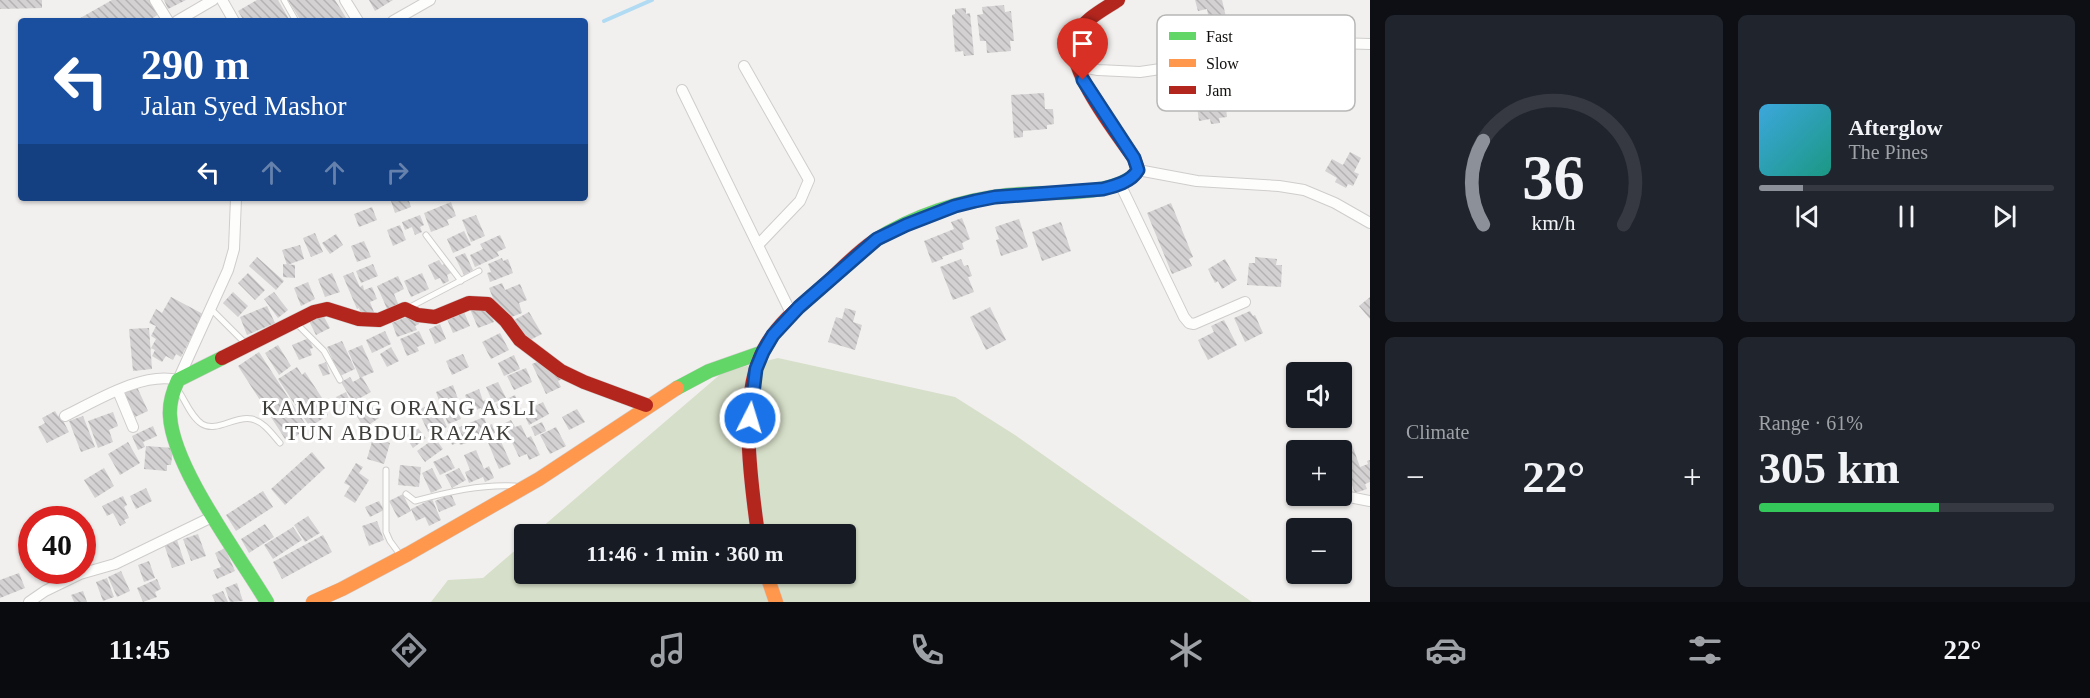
<!DOCTYPE html>
<html lang="en">
<head>
<meta charset="utf-8">
<style>
	:root { --surface:#171b24; --page:#20242c; --text:#f1f3f6; --muted:#9ea1a6; --line:#363941; --accent:#8c9099 }
	body { margin:0; font-family:"Times New Roman",serif; background:var(--page); color:var(--text); height:100vh; display:flex; flex-direction:column; font-size:22px; white-space:nowrap }
	* { box-sizing:border-box; margin:0 }
	p { font-size:20px; color:var(--muted) }
	.icon { flex:none; width:33px; height:33px; fill:none; stroke:currentColor; stroke-width:2; stroke-linecap:round; stroke-linejoin:round }
	.map { position:relative; flex:1; overflow:hidden }
	.panel { display:flex; flex-direction:column; gap:15px; padding:15px; background:#0d0f14; width:720px }
	.panel>* { flex:none }
	.top-card { position:absolute; left:18px; top:18px; width:570px; height:183px; border-radius:6px; box-shadow:0 2px 4px #0004; background:#1a4fa0; color:#fff; overflow:hidden }
	.buttons { position:absolute; left:1286px; top:362px; display:grid; gap:12px }
	.buttons a { display:grid; place-items:center; width:66px; height:66px; border-radius:6px; background:var(--surface); box-shadow:0 2px 4px #0004; font-size:30px }
	.speed { position:absolute; left:18px; top:506px; display:flex; gap:12px; font-size:30px; font-weight:700; text-align:center }
	.speed>* { display:grid; place-content:center; width:78px; height:78px; border-radius:50%; background:var(--surface); box-shadow:0 2px 4px #0004; line-height:1 }
	.speed .limit { border:9px solid #d22; background:#fff; color:#111 }
	.pin { position:absolute; display:grid; place-items:center; width:51px; height:51px; color:#fff; margin:-62px -26px; border-radius:50% 50% 50% 0; rotate:-45deg; box-shadow:0 0 6px #0007 }
	.pin .icon { rotate:45deg }
	.me { position:absolute; width:66px; margin:-33px; rotate:5deg; stroke-linejoin:round; filter:drop-shadow(0 0 4px #0008) }
	.turn { display:flex; align-items:center; gap:21px; height:126px; padding:0 24px; font-size:27px }
	.turn .icon { width:78px; height:78px; stroke-width:2.5 }
	.turn b { display:block; font-size:42px; line-height:51px }
	.lanes { display:flex; align-items:center; height:57px; padding:0 24px; background:#0003; justify-content:center; gap:30px; direction:ltr }
	.lanes .off { opacity:.35 }
	.big { font-size:45px; font-weight:800; line-height:1.1 }
	.panel .widget { flex:1; display:flex; flex-direction:column; justify-content:center; gap:9px; min-width:0; padding:0 21px; border-radius:9px; background:var(--page) }
	.panel .dial { align-items:center; gap:0 }
	.dial svg { height:156px; overflow:visible; fill:none; stroke:var(--line); stroke-width:7; stroke-linecap:round; text-anchor:middle }
	.dial text { fill:var(--text); stroke:none }
	.song { display:flex; align-items:center; gap:18px }
	.cover { width:72px; height:72px; border-radius:9px; background:linear-gradient(135deg,hsl(200 70% 55%),hsl(170 70% 35%)) }
	.played { height:6px; border-radius:3px; background:linear-gradient(90deg,var(--accent) 15%,var(--line) 15%) }
	.keys { display:flex; justify-content:space-around; direction:ltr }
	.heat { display:flex; justify-content:space-between; align-items:center; font-size:33px; direction:ltr }
	.charge { height:9px; border-radius:4px; background:linear-gradient(90deg,#34c759 61%,var(--line) 0) }
	.panel .tiles { flex:1; display:grid; gap:15px; grid-template-columns:repeat(2,1fr) }
	.trip { position:absolute; left:514px; top:524px; width:342px; height:60px; border-radius:6px; background:var(--surface); box-shadow:0 2px 4px #0004; font-weight:800; line-height:60px; text-align:center }
	.dock { display:flex; height:96px; justify-content:space-around; align-items:center; background:#090b0e; color:var(--muted) }
	.dock .icon { width:42px; height:42px }
	.dock .selected { color:var(--accent) }
	.dock b { font-size:27px; color:var(--text) }
	main { display:flex; flex:1; min-height:0 }
	.map>svg:first-child { display:block }
	.green { fill:#d6dfc9 }
	.lines { fill:none; stroke-linecap:round; stroke-linejoin:round }
	.stream { stroke:#b1dbf3; stroke-width:4 }
	.building { fill:url(#building-back-hatch) }
	.lane-casing { stroke:#cfcdcc; stroke-width:7 }
	.street-casing { stroke:#cfcdcc; stroke-width:12 }
	.fast-casing { stroke:#cfcdcc; stroke-width:15 }
	.slow-casing { stroke:#cfcdcc; stroke-width:15 }
	.jam-casing { stroke:#cfcdcc; stroke-width:15 }
	.lane { stroke:#fdfdfc; stroke-width:5 }
	.street { stroke:#fdfdfc; stroke-width:10 }
	.fast { stroke:#63d668; stroke-width:14 }
	.slow { stroke:#ff974d; stroke-width:14 }
	.jam { stroke:#b3261e; stroke-width:14 }
	.route-casing { stroke:#114b97; stroke-width:15 }
	.route { stroke:#1a73e8; stroke-width:10 }
	.labels { text-anchor:middle; stroke-width:6; stroke-linejoin:round; paint-order:stroke }
	.neighbourhood-label { font-size:22px; letter-spacing:1.5px; fill:#403e3a; stroke:#fff }
	.key { fill:#fff; stroke:#b7b7b6; stroke-width:1.5 }
	.key-label { font-size:16px; fill:#0f0e0c }
</style>
</head>
<body>
<main>
<div class="map">
<svg width="1370" height="602" viewBox="0 0 1370 602">
	<defs>
		<pattern id="building-back-hatch" width="6" height="6" patternUnits="userSpaceOnUse" patternTransform="scale(1.5)"><rect width="6" height="6" fill="#d3d1d1"/><path d="M-1 5l2 2M0 0l6 6M5-1l2 2" fill="none" stroke="#b4b2b2"/></pattern>
	</defs>
	<rect width="100%" height="100%" fill="#f2f0ee"/>
	<path class="green" d="M778,358L955,397L1015,435L1252,602H431L448,580L483,578L525,542V573H846V534H534L723,372Z"/>
	<g class="lines">
		<path class="stream" d="M604,21L652,0"/>
	</g>
	<path class="building" d="M0,0H42V8L0,9Z
		M112,0H151L159,14L148,21H75Z
		M164,0H186L168,9Z
		M257,0H278L290,21H244L238,11Z
		M288,0H335L348,21H301Z
		M369,0H393L375,11Z
		M1195,0H1222L1226,17L1209,20L1207,9L1198,11Z
		M1004,5L1005,12L1011,11L1014,41H1010L1011,51L987,53L986,41H980L977,15L983,14L982,7Z
		M966,8V14L970,13L974,55L964,56L963,51L955,52L952,15L955,14V9Z
		M1226,90L1229,108H1226L1227,117L1219,118L1220,123L1211,124L1210,119L1199,121L1196,99L1203,98L1202,93Z
		M1044,93L1045,109H1053L1054,124L1047,125V129L1023,131V137L1014,138L1011,95Z
		M1350,152L1361,158L1354,172L1359,174L1353,186L1348,184L1346,188L1335,182L1337,178L1325,171L1332,159L1343,165Z
		M390,198H408L411,207L395,213Z
		M451,202L456,216L447,220L449,225L431,232L424,213Z
		M1171,203L1193,257L1189,259L1192,266L1172,274L1147,213Z
		M372,207L377,220L359,227L354,214Z
		M420,215L424,225L420,227L422,232L415,235L412,227L405,230L402,222Z
		M476,215L485,236L471,242L462,220Z
		M962,218L970,239L962,243L964,249L942,257L943,259L932,263L924,241L954,229L951,222Z
		M1019,219L1028,247L1001,256L996,240L999,239L995,227Z
		M1061,222L1071,251L1042,261L1032,232Z
		M400,225L406,240L393,246L387,230Z
		M464,231L471,245L453,253L447,239Z
		M315,233L323,252L311,257L303,238Z
		M336,234L343,245L330,254L322,243Z
		M500,235L506,248L497,252L499,256L475,267L470,255L483,249L480,244Z
		M364,241L371,257L357,262L351,246Z
		M300,245L304,259L287,265L282,250Z
		M465,253L473,270L464,275L455,257Z
		M257,257L284,281L276,290L249,266Z
		M1255,257L1277,259L1276,265H1282L1281,287L1247,285L1249,263H1255Z
		M502,258L503,261L508,259L513,273L490,282L487,273L491,272L488,264Z
		M961,259L964,266L968,265L972,276L968,277L974,292L953,300L940,267Z
		M1225,259L1237,280L1222,289L1218,281L1215,283L1208,269Z
		M439,260L442,265L447,263L451,273L447,275L449,281L443,284L440,278L435,280L428,265Z
		M283,264L295,265V278L283,277Z
		M373,264L378,276L361,283L356,271Z
		M353,272L360,287L363,285L364,290L372,287L377,299L370,302L375,315L361,314L359,308L357,309L343,276Z
		M248,273L265,290L255,300L238,283Z
		M332,273L340,292L325,297L318,279Z
		M422,273L429,289L411,297L404,281Z
		M398,276L404,289L394,294L399,306L388,311L377,286Z
		M308,282L315,299L301,306L294,288Z
		M502,283L505,290L520,284L527,300L519,303L522,313L506,319L498,311L489,288Z
		M233,292L248,306L238,317L223,303Z
		M274,292L288,310L278,318L264,299Z
		M171,297L203,314L181,357L176,354L173,360L166,356L162,362L152,356L155,350L151,348L156,339L151,336L156,326L149,323L156,309L162,313Z
		M1370,297V319L1359,306Z
		M267,306L275,323L247,335L240,317Z
		M990,307L1006,340L986,350L970,317Z
		M489,308L494,322L478,328L470,309Z
		M845,308L856,311L853,322L862,325L855,350L828,342L836,317L842,319Z
		M1250,311L1253,316L1255,315L1263,333L1245,342L1234,318Z
		M464,312L470,326L453,333L447,319Z
		M529,312L542,334L526,342L514,320Z
		M323,315L330,328L316,335L309,321Z
		M411,315L417,317L419,324L415,326L417,330L397,337L392,323Z
		M1224,320L1237,345L1208,360L1198,340L1214,332L1211,326Z
		M440,324L446,339L435,344L429,329Z
		M149,328L152,369L133,371L129,329Z
		M385,331L391,344L372,353L366,340Z
		M419,331L425,344L417,347L419,351L407,356L400,339Z
		M500,333L509,350L491,359L482,342Z
		M309,338L313,348L310,349L312,355L299,360L292,345Z
		M342,341L355,369L340,376L327,347Z
		M278,345L291,366L279,375L265,353Z
		M362,345L374,372L362,377L371,392L353,402L341,382L350,377L353,382L360,378L348,351Z
		M391,347L399,361L387,367L380,354Z
		M259,352L308,428L287,442L238,366Z
		M463,354L469,367L452,375L446,361Z
		M514,355L520,369L504,376L498,363Z
		M542,360L562,379L558,381L561,387L546,394L532,364Z
		M326,362L330,374L323,376L318,365Z
		M297,367L302,375L305,372L326,404L323,406L328,415L310,427L278,379Z
		M526,368L532,382L514,390L507,376Z
		M498,382L506,398L493,403L486,387Z
		M453,385L458,399L441,406L436,392Z
		M137,387L148,411L135,417L124,393Z
		M479,389L483,401L486,400L489,408L483,411L481,408L476,410L474,405L469,407L465,395Z
		M346,392L352,406L342,410L336,397Z
		M515,395L521,409L502,418L496,404Z
		M543,402L549,414L529,425L523,412Z
		M455,403L461,419L448,424L442,408Z
		M431,404L435,413L440,412L447,427L440,430L439,427L428,432L418,410Z
		M371,405L379,418L364,428L356,415Z
		M577,409L585,422L569,430L562,417Z
		M55,411L58,416L60,415L69,432L47,443L38,427L45,423L42,418Z
		M113,412L118,426L109,430L113,442L98,448L88,421Z
		M83,416L95,447L81,452L69,421Z
		M484,417L487,426L492,424L495,433L475,441L469,423Z
		M511,420L515,427L521,425L527,438L531,436L540,455L529,460L527,454L519,457L503,424Z
		M542,422L546,431L535,436L531,427Z
		M465,425L469,437L472,436L473,441L460,445L459,442L452,445L447,431Z
		M153,426L157,436L143,442L145,447L138,450L132,436Z
		M417,427L426,438L413,448L405,436Z
		M556,427L566,446L550,454L540,435Z
		M498,435L511,464L499,469L487,440Z
		M373,438L390,443L384,464L367,459Z
		M435,438L443,449L425,462L417,451Z
		M128,442L140,463L120,475L108,454Z
		M1351,442L1360,467L1368,464L1367,461L1370,460V482L1365,484L1367,489L1355,493L1343,461L1341,462V450H1329Z
		M146,446L173,448L171,465H167V471L144,469Z
		M476,450L484,469L489,466L494,478L485,482L483,477L469,483L465,472L470,470L464,455Z
		M312,452L325,468L285,505L271,489Z
		M448,455L455,468L440,475L433,462Z
		M356,463L363,467L359,473L369,480L355,503L344,496L350,486L344,483Z
		M400,465L421,467L419,487L398,485Z
		M104,468L114,486L95,498L84,480Z
		M432,468L442,488L431,493L422,473Z
		M459,468L466,480L452,488L445,475Z
		M146,488L152,501L136,509L130,496Z
		M263,491L273,507L236,531L226,515Z
		M403,494L411,511L398,518L389,501Z
		M451,494L456,505L439,512L435,501Z
		M123,496L127,505L124,507L129,518L124,520L126,523L120,526L113,513L107,516L102,506Z
		M432,499L441,520L429,526L425,517L416,521L411,509Z
		M379,501L384,510L370,517L365,507Z
		M308,516L320,533L305,542L294,525Z
		M377,521L384,540L369,546L362,526Z
		M265,524L274,537L249,553L241,539Z
		M293,527L302,540L273,559L264,545Z
		M198,534L206,556L191,561L183,539Z
		M323,535L332,552L282,579L273,562Z
		M177,540L185,564L172,568L164,544Z
		M225,548L235,571L217,579L213,570L221,567L215,553Z
		M149,561L155,578L144,582L138,565Z
		M121,571L130,591L117,597L108,577Z
		M19,573L25,588L0,598V580Z
		M107,578L114,597L103,601L96,582Z
		M157,579L161,589L155,592L157,597L143,602L137,588Z
		M237,583L243,601L230,602L225,588Z
		M83,591L87,602H74L71,595Z
		M223,591L228,602H215L212,595Z"/>
	<g class="lines">
		<defs>
			<path id="lane" d="M284,0L296,21
				M426,235L461,281
				M410,307L479,271
				M210,308L245,343
				M296,323L324,351L340,380
				M178,390C185,400 191,417 202,424C216,433 236,415 252,419C264,422 272,434 280,443
				M386,470V532L390,541L401,556
				M406,494L415,501C448,492 481,484 515,486"/>
			<path id="street" d="M155,0L168,21
				M222,0L234,21
				M345,0L358,21
				M177,21L213,0
				M393,21L430,0
				M744,66L809,180L800,201L758,245
				M1076,66L1098,70L1140,72L1336,43L1370,44
				M682,90L792,315
				M1138,170L1197,181L1279,186L1304,190L1335,203L1370,223
				M1120,184L1184,317L1189,323L1194,324L1245,302
				M118,391L133,427
				M65,416C96,401 143,371 178,380L228,270L234,249L236,198
				M1339,495L1370,501
				M29,602L45,591L80,574L115,564L214,516"/>
			<path id="fast" d="M874,241C913,216 961,200 1008,195C1042,191 1106,198 1133,176
				M222,358L178,380C173,391 169,403 170,416C173,468 239,555 267,602
				M677,388L709,371L763,352"/>
			<path id="slow" d="M766,573L776,602
				M313,602L342,589L408,554L539,479L677,388"/>
			<path id="jam" d="M1118,0C1103,10 1084,19 1076,36C1062,64 1117,134 1134,158L1138,170L1133,176
				M222,358L314,312L327,309L359,319L379,320L405,309L418,315L435,317L469,303L488,304L506,321L520,340L561,371L584,382L646,405
				M758,534C751,483 738,396 764,349C777,324 801,305 823,286C840,271 855,254 874,241"/>
		</defs>
		<use href="#lane" class="lane-casing"/>
		<use href="#street" class="street-casing"/>
		<use href="#fast" class="fast-casing"/>
		<use href="#slow" class="slow-casing"/>
		<use href="#jam" class="jam-casing"/>
		<use href="#lane" class="lane"/>
		<use href="#street" class="street"/>
		<use href="#fast" class="fast"/>
		<use href="#slow" class="slow"/>
		<use href="#jam" class="jam"/>
	</g>
	<g class="lines">
		<defs>
			<path id="route" d="M750,418L756,369L763,352L773,335L799,307L877,239L906,225L955,206L975,201L995,197L1103,189C1115,186 1131,182 1138,170L1134,158L1083,80"/>
		</defs>
		<use href="#route" class="route-casing"/>
		<use href="#route" class="route"/>
	</g>
	<g class="labels">
		<g class="neighbourhood-label">
			<text x="399" y="415">KAMPUNG ORANG ASLI<tspan x="399" dy="25">TUN ABDUL RAZAK</tspan></text>
		</g>
	</g>
	<rect x="1157" y="15" width="198" height="96" rx="9" class="key"/>
	<rect x="1169" y="32" width="27" height="8" fill="#63d668"/>
	<rect x="1169" y="59" width="27" height="8" fill="#ff974d"/>
	<rect x="1169" y="86" width="27" height="8" fill="#b3261e"/>
	<g class="key-label">
		<text x="1206" y="42">Fast</text>
		<text x="1206" y="69">Slow</text>
		<text x="1206" y="96">Jam</text>
	</g>
</svg>
<div class="buttons">
<a><svg class="icon" aria-label="sound" viewBox="0 0 24 24"><path d="M4 9h4l5-4v14l-5-4H4zM17 9q2 3 0 6"/></svg></a>
<a>+</a>
<a>−</a>
</div>
<div class="speed"><div class="limit">40</div></div>
<div class="pin" style="left:1083px;top:80px;background:#d93025"><svg class="icon" aria-label="arrive" viewBox="0 0 24 24"><path d="M6 21V4h12l-3 4 3 4H6"/></svg></div>
<svg class="me" style="left:750px;top:418px" viewBox="-20 -20 40 40"><circle r="17" fill="#1a73e8" stroke="#fff" stroke-width="3"/><path d="M0-11L8 9 0 5-8 9z" fill="#fff"/></svg>
<div class="trip">11:46 · 1 min · 360 m</div>
<div class="top-card">
<div class="turn"><svg class="icon" aria-label="left" viewBox="0 0 24 24"><path d="M17 20v-9H6M10 6l-5 5 5 5"/></svg><div><b>290 m</b>Jalan Syed Mashor</div></div>
<div class="lanes"><svg class="icon" aria-label="left" viewBox="0 0 24 24"><path d="M17 20v-9H6M10 6l-5 5 5 5"/></svg><svg class="icon off" aria-label="ahead" viewBox="0 0 24 24"><path d="M12 20V5M6 11l6-6 6 6"/></svg><svg class="icon off" aria-label="ahead" viewBox="0 0 24 24"><path d="M12 20V5M6 11l6-6 6 6"/></svg><svg class="icon off" aria-label="right" viewBox="0 0 24 24"><path d="M7 20v-9h11M14 6l5 5-5 5"/></svg></div>
</div>
</div>
<section class="panel">
<div class="tiles">
<div class="widget dial"><svg viewBox="0 0 100 80">
<path d="M14 69A42 42 0 1 1 86 69"/>
<path d="M14 69A42 42 0 0 1 14 26" stroke="#8c9099"/>
<text x="50" y="56" font-size="32" font-weight="700">36</text>
<text x="50" y="72" font-size="11">km/h</text>
</svg></div>
<div class="widget">
<div class="song"><i class="cover"></i><div><b>Afterglow</b><p>The Pines</p></div></div>
<div class="played"></div>
<div class="keys"><svg class="icon" aria-label="previous" viewBox="0 0 24 24"><path d="M18 5L8 12l10 7zM5 5v14"/></svg><svg class="icon" aria-label="pause" viewBox="0 0 24 24"><path d="M8 5v14M16 5v14"/></svg><svg class="icon" aria-label="next" viewBox="0 0 24 24"><path d="M6 5l10 7-10 7zM19 5v14"/></svg></div>
</div>
<div class="widget"><p>Climate</p>
<div class="heat"><a>−</a><b class="big">22°</b><a>+</a></div>
</div>
<div class="widget"><p>Range · 61%</p><b class="big">305 km</b><div class="charge"></div></div>
</div>
</section>
</main>
<nav class="dock">
<b>11:45</b>
<svg class="icon selected" aria-label="directions" viewBox="0 0 24 24"><path d="M12 3l9 9-9 9-9-9zM9 14v-3h6M13 9l2 2-2 2"/></svg>
<svg class="icon" aria-label="music" viewBox="0 0 24 24"><path d="M9 18V5l10-2v13"/><circle cx="6" cy="18" r="3"/><circle cx="16" cy="16" r="3"/></svg>
<svg class="icon" aria-label="phone" viewBox="0 0 24 24"><path d="M5 4h4l2 5-3 2q2 4 5 5l2-3 5 2v4C11 20 4 13 5 4z"/></svg>
<svg class="icon" aria-label="climate" viewBox="0 0 24 24"><path d="M12 3v18M4 7l16 10M4 17L20 7"/></svg>
<svg class="icon" aria-label="car" viewBox="0 0 24 24"><path d="M5 17H2v-5l4-1 3-4h7l3 4 3 1v5h-3M9 17h6M6 11h13"/><circle cx="7" cy="17" r="2"/><circle cx="17" cy="17" r="2"/></svg>
<svg class="icon" aria-label="filters" viewBox="0 0 24 24"><path d="M4 7h16M4 17h16"/><circle cx="9" cy="7" r="2"/><circle cx="15" cy="17" r="2"/></svg>
<b>22°</b>
</nav>
</body>
</html>
